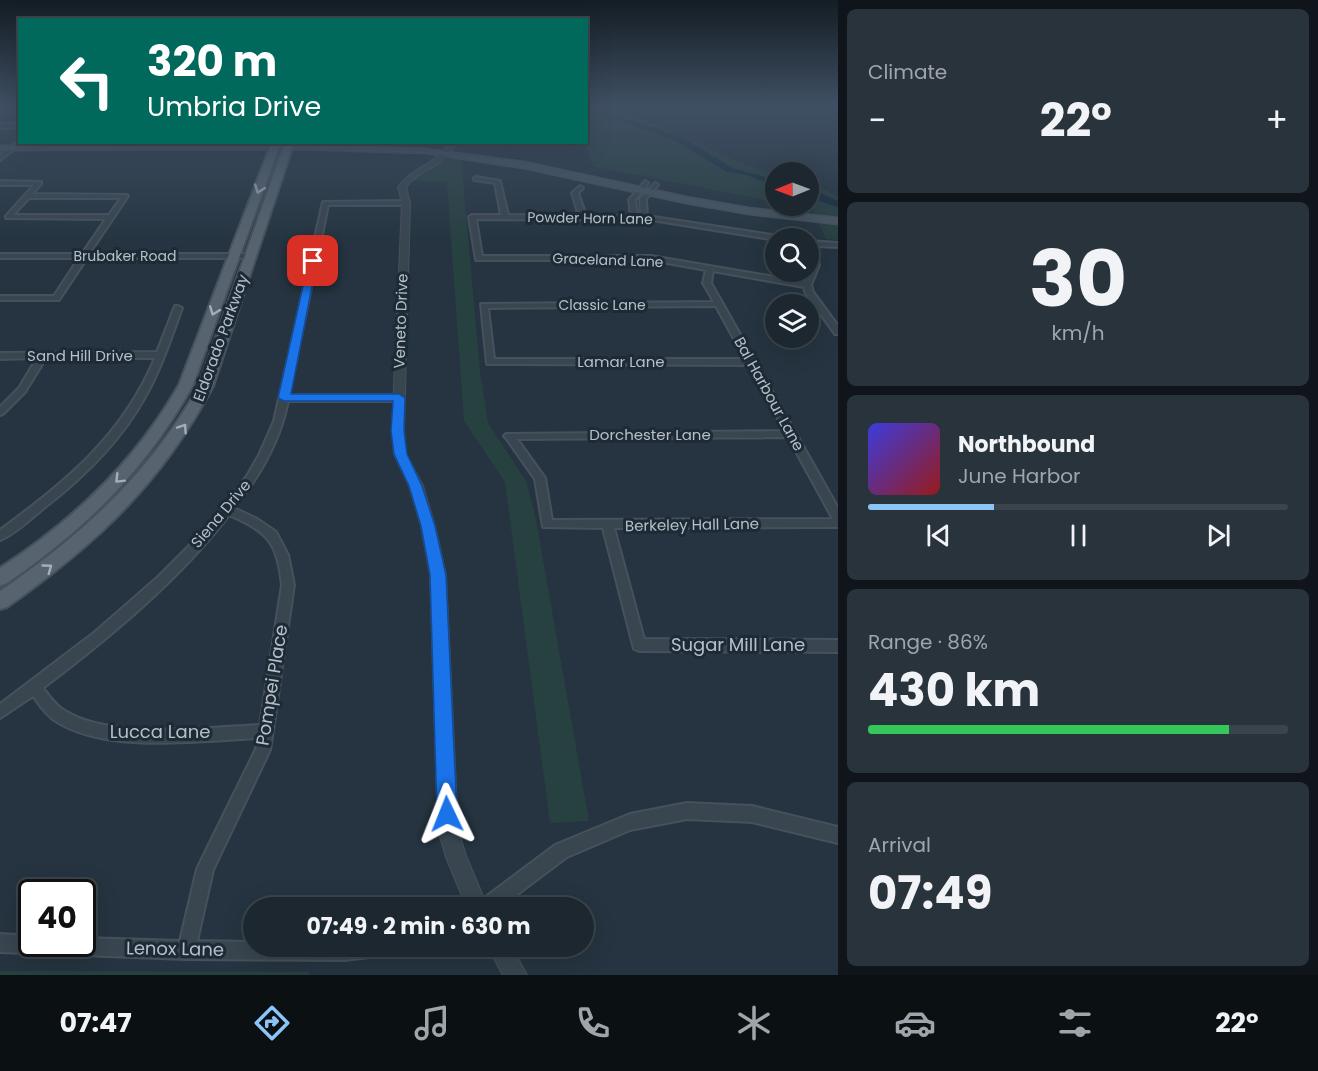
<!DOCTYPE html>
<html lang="en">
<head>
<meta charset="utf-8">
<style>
	:root { --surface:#1c2730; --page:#29333c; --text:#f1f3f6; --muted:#a0a5ab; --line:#3a444c; --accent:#8dc4f8 }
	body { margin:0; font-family:Poppins,sans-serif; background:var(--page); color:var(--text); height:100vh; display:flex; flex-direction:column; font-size:22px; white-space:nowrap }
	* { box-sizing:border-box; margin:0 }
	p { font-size:20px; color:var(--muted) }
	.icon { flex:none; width:33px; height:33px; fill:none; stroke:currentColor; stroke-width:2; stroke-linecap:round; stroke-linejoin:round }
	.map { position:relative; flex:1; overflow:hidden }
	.drawer { display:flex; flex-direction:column; gap:9px; padding:9px; background:#0f151a; width:480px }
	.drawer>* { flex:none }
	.banner { position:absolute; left:18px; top:18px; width:570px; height:126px; border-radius:0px; box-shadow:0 6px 24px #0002,0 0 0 2px var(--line); background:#00695c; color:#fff; overflow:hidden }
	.needle { width:39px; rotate:269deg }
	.controls { position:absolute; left:765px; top:162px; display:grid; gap:12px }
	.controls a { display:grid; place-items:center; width:54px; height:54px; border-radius:50%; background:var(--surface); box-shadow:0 6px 24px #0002,0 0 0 2px var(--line); font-size:30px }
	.speed { position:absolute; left:18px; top:879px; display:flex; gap:12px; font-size:30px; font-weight:700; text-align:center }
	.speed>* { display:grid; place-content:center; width:78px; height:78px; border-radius:50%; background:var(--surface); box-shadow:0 6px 24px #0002,0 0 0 2px var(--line); line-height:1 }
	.speed .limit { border:3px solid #111; border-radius:9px; background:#fff; color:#111 }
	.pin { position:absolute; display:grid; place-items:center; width:51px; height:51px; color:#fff; margin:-26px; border-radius:12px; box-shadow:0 3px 9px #0006 }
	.me { position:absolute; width:66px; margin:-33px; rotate:358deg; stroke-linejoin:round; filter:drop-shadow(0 0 4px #0008) }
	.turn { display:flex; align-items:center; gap:21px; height:126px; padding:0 30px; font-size:27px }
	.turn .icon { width:78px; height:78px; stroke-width:2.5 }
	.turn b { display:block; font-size:42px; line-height:51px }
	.big { font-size:45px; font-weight:700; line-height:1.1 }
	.drawer .tile { flex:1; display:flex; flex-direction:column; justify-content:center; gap:9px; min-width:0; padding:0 21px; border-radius:9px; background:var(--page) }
	.drawer .dial { align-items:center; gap:0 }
	.dial b { font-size:78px; line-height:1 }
	.song { display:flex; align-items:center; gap:18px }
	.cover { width:72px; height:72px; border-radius:9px; background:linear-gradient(135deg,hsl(240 70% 55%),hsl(0 70% 35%)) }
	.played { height:6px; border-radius:3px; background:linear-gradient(90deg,var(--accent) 30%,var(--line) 30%) }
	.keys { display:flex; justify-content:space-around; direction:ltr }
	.heat { display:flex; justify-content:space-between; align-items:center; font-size:33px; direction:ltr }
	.charge { height:9px; border-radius:4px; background:linear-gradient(90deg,#34c759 86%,var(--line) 0) }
	.trip { position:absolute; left:243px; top:897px; width:351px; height:60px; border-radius:30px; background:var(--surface); box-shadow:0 6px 24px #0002,0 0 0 2px var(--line); font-weight:700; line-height:60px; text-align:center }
	.dock { display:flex; height:96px; justify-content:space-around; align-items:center; background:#0b1013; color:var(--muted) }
	.dock .icon { width:42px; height:42px }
	.dock .selected { color:var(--accent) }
	.dock b { font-size:27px; color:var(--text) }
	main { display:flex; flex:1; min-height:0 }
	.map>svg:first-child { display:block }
	.green { fill:#274040 }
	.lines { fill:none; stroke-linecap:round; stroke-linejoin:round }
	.river { fill:#182c3e; fill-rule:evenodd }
	.minor-casing { stroke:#45515c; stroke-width:4 }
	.tertiary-casing { stroke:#45515c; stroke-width:2 }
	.secondary-casing { stroke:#45515c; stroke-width:3 }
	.primary-casing { stroke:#45515c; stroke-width:4 }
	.minor { fill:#39454f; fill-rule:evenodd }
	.tertiary { fill:#39454f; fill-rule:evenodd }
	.secondary { fill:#475562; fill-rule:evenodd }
	.primary { fill:#57646f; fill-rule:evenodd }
	.oneway { stroke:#a2aeb8 }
	.route { fill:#1a73e8; stroke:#114b97; stroke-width:1.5 }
	.labels { text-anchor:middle; stroke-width:6; stroke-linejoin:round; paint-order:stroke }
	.far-street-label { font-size:14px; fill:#b5c0ca; stroke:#1e2a35 }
	.street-label { font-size:15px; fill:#b5c0ca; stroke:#1e2a35 }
	.near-street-label { font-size:18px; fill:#b5c0ca; stroke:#1e2a35 }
</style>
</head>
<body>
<main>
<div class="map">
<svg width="838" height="975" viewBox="0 0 838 975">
	<rect width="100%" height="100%" fill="#253440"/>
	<path class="green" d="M587,106C603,106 617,112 632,116C681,132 726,160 775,175V202L593,166L584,143L586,142Z
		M448,158L461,159L480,371L488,423L526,481L535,514L589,821L550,823L505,482L464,421L447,182L410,181Z
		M809,184L821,187L838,197V240L826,239L811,207L800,206H808Z
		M0,971L309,972V975H0Z"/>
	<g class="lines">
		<path class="river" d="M586,106L680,136L733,168L776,180V186L746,175L727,172L674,140L586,110Z
			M808,187L838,201V207L819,201L808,194Z"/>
		<defs>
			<path id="minor" d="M0,124H20V128H0Z
				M20,140V142L22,143L0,160V155Z
				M476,177L500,181L508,215L579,216L572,193L580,186L583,188L578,193L586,216H631L629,200L645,181L648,183L635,200L637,216H641L640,199L655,183L658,185L646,199L647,216L778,236L781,238L776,240L652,220L476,219L482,256H651L804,282L811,265L808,241L838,243V247L815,246L819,265L811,285L813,292L838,326V334H835L805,292L804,287L713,271L711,283L838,508V527L614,528L644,639L838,640V652L639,651L634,649L603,528L543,527L535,479L506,438L504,436L506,434L785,431L748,365L487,364L481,304L714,302L703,283L706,270L651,260H476L469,217L472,215H501L495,183L474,180V178ZM716,306L745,359H494L488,308ZM788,437L833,519L552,520L545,478L517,439Z
				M0,181L41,182V184L32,194L127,195L128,196L89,254H251L255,256L251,258H87L59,300H0V296H54L79,258H0V254H82L106,219L6,218V216L34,185H0ZM29,198H121L109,215H13Z
				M323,202L406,201L409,203L406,205H328L289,395H399L404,398L399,401H288C280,441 260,476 234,508L257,519L276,532L288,555L294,585L270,750L213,870L197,941L254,942V946H394L392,952L386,955L344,960L186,959L0,952V934L32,936V944H82V938L180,941L197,869L256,749L258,738C198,741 105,754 54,720C45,714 39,704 33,696L0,718V704L95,632L158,577L188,547L216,516L247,476L259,455L274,421ZM229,515C269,532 277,543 282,585L260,725C206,727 112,740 65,711C56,706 49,696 43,688C110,637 177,582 229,515Z
				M175,306H178L182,308C171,338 161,369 145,397C121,441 84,477 44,508C32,518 14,535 0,540V530C66,482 123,435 155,358H46L25,392L3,414L0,415V407L19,388L37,358L0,359V353L157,352Z
				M687,803L752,806L838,827V843L752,822L687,819L630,830L567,857L499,908H477L479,902L555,845L630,814Z"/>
			<path id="tertiary" d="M447,145L454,147C440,170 420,168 406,187L410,203L404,431L406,454L423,486L435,526L446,575L458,830L466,856L488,908H467L446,857L438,830L430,575L421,526L409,486L394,454L392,431L402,203L398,187C411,168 435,165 447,145Z
				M487,946H511L527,975H503Z"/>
			<path id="secondary" d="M297,145L425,149L524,162L686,197L749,208L838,218V224L749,214L686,203L524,168L425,153L297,149L0,150V146Z"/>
			<path id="primary" d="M272,142H281L193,385C146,470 86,529 7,583L0,586V568C74,520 135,462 179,385Z
				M285,142H294L213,386C161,484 97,543 7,607L0,609V591C83,534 149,474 199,386Z"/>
		</defs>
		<use href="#minor" class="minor-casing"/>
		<use href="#tertiary" class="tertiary-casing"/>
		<use href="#secondary" class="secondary-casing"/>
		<use href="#primary" class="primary-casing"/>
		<use href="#minor" class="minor"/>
		<use href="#tertiary" class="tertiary"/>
		<use href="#secondary" class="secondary"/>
		<use href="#primary" class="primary"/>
	</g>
	<defs><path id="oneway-chevron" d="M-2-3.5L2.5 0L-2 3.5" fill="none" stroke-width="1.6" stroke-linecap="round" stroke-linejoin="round" transform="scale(1.5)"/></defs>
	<g class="oneway">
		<use href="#oneway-chevron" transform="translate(259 189) rotate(110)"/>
		<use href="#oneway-chevron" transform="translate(214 311) rotate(111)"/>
		<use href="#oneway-chevron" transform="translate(183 428) rotate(-56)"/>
		<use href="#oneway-chevron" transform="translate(119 479) rotate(135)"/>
		<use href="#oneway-chevron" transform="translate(48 568) rotate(-36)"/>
	</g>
	<linearGradient id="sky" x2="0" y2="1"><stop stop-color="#141d23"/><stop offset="0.44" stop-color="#405064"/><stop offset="1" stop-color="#405064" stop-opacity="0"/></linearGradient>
	<rect width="838" height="243" fill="url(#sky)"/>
	<path class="route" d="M309,259L317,261L291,394H399L405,398L404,431L407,454L422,486L435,526L446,575L457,814L454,821L447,823L440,821L437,814L430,575L421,526L409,486L394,454L391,431L393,401H284L278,398Z"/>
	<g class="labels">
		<g class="far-street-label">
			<text transform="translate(590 218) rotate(1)" y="5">Powder Horn Lane</text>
			<text x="125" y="261">Brubaker Road</text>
			<text transform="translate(608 260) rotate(2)" y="5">Graceland Lane</text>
			<text x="602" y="310">Classic Lane</text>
		</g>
		<g class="street-label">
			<text transform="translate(401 321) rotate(-88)" y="5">Veneto Drive</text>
			<text transform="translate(221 338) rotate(-70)" y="5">Eldorado Parkway</text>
			<text x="80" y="361">Sand Hill Drive</text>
			<text x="621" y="367">Lamar Lane</text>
			<text transform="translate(769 394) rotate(61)" y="5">Bal Harbour Lane</text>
			<text x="650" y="440">Dorchester Lane</text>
			<text transform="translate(221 514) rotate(-50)" y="5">Siena Drive</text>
			<text transform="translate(692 525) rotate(-1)" y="5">Berkeley Hall Lane</text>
		</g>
		<g class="near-street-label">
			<text x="738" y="651">Sugar Mill Lane</text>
			<text transform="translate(272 685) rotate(-81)" y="6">Pompei Place</text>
			<text x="160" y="738">Lucca Lane</text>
			<text transform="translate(175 949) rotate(1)" y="6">Lenox Lane</text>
		</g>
	</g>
</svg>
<div class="controls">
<a><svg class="needle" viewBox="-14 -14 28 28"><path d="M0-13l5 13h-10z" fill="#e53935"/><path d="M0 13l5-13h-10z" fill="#a0a5ab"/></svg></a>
<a><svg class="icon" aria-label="search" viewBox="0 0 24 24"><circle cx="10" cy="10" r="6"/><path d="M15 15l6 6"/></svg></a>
<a><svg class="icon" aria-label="layers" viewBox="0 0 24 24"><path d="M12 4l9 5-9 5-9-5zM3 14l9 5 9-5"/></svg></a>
</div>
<div class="speed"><div class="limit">40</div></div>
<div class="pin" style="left:313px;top:261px;background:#d93025"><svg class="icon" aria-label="arrive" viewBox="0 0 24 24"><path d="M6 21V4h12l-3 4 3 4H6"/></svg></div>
<svg class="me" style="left:447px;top:814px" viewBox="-20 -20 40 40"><path d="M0-17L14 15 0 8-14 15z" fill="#1a73e8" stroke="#fff" stroke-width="4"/></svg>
<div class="trip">07:49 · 2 min · 630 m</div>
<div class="banner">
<div class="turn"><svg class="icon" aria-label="left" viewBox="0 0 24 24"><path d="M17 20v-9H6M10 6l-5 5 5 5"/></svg><div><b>320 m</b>Umbria Drive</div></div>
</div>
</div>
<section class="drawer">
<div class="tile"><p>Climate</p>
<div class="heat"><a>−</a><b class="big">22°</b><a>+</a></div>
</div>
<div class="tile dial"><b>30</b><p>km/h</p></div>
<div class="tile">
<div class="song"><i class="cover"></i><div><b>Northbound</b><p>June Harbor</p></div></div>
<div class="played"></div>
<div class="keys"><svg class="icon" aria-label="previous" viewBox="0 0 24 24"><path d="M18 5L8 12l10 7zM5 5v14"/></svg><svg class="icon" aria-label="pause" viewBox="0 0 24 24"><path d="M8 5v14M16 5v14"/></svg><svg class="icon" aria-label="next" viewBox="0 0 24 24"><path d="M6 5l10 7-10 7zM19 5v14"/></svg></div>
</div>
<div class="tile"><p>Range · 86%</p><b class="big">430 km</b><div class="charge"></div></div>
<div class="tile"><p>Arrival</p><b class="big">07:49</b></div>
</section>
</main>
<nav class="dock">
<b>07:47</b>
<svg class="icon selected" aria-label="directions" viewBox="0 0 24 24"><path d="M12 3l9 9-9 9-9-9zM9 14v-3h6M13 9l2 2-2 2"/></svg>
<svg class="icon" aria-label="music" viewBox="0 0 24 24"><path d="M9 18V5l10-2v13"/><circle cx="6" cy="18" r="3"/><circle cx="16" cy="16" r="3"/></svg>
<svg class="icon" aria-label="phone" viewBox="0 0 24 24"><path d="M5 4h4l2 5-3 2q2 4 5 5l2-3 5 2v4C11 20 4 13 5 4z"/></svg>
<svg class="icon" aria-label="climate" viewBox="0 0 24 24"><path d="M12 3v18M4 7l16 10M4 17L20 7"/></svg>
<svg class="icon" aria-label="car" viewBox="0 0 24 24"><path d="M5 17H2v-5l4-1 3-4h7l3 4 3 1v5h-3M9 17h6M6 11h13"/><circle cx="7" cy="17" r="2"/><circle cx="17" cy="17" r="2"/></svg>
<svg class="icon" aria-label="filters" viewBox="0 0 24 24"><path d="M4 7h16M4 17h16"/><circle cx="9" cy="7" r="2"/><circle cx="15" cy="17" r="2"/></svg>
<b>22°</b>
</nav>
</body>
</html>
